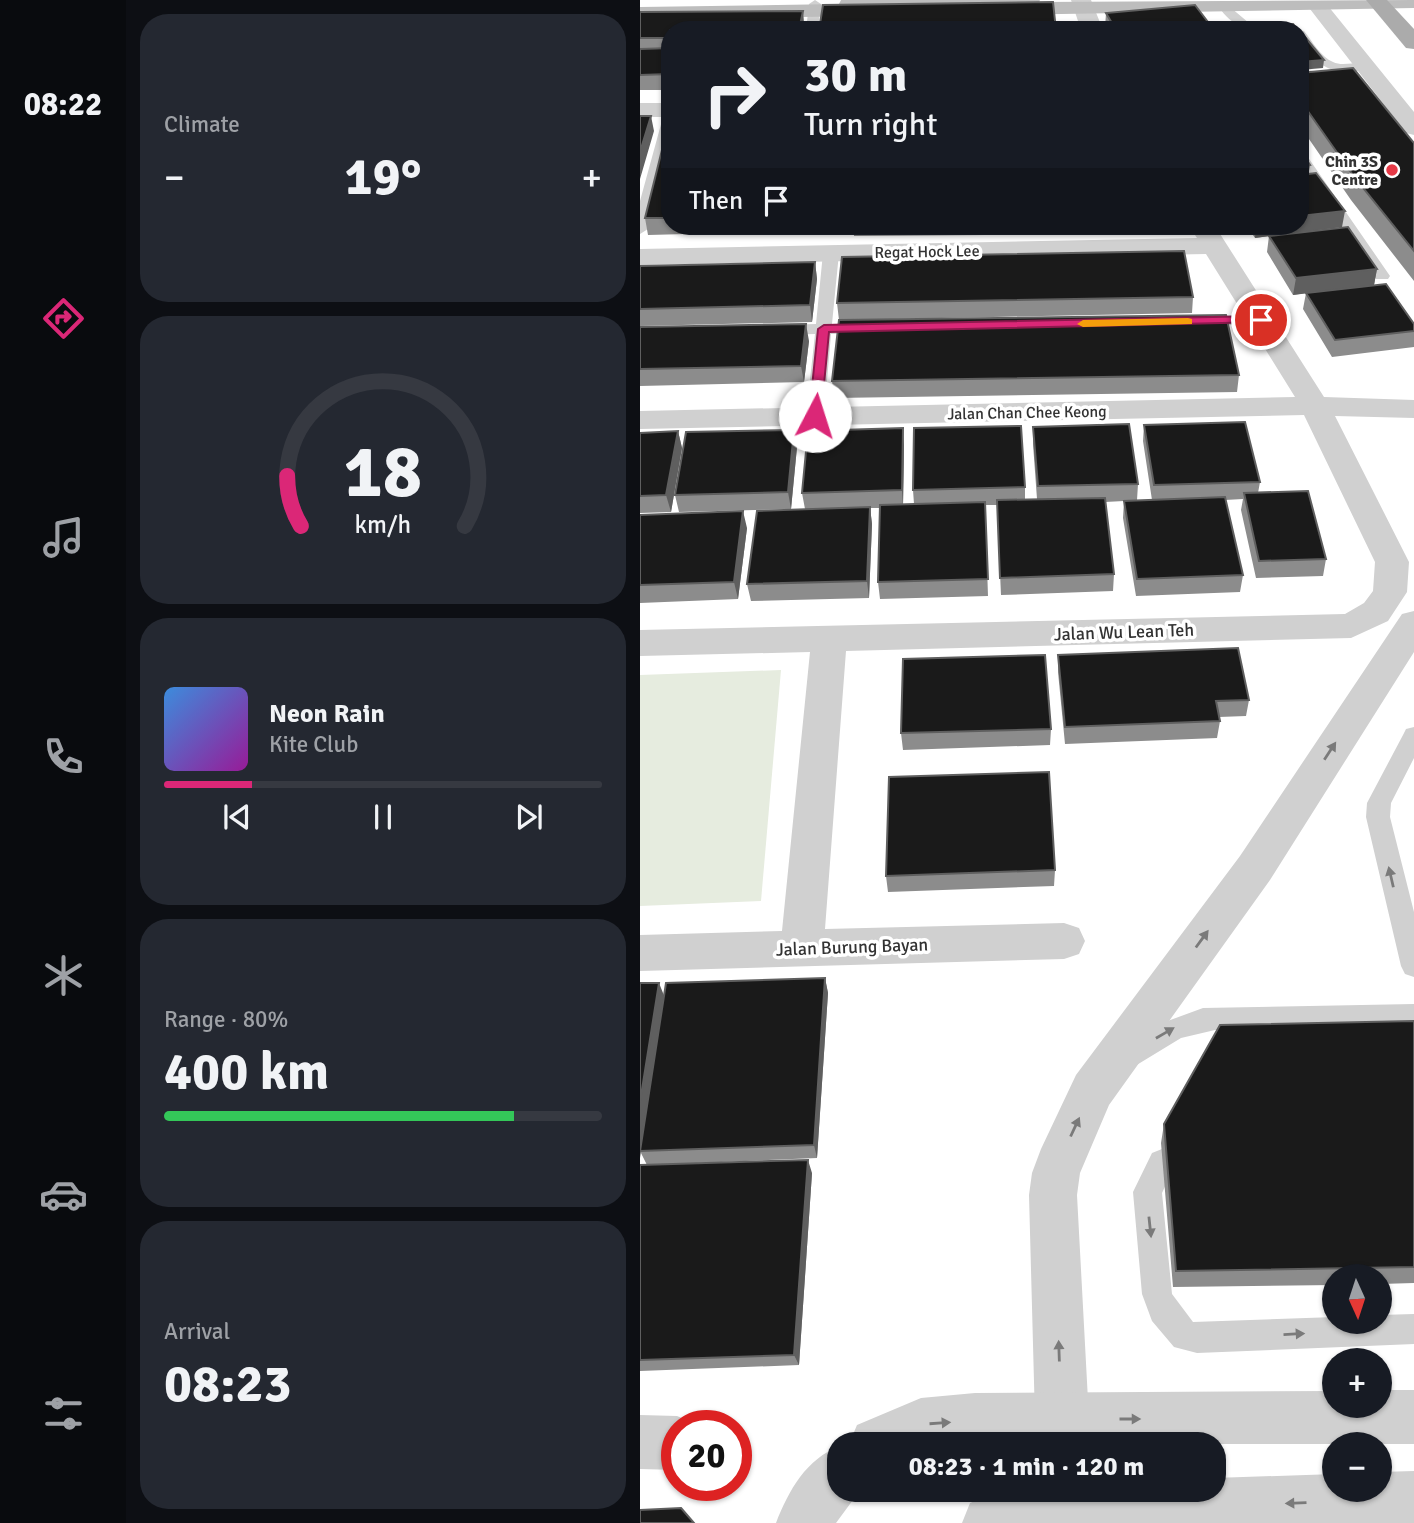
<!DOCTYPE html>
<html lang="en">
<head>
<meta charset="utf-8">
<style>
	:root { --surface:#171b24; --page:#242831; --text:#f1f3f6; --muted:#9ea1a6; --line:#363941; --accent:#db2777 }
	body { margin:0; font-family:Signika,sans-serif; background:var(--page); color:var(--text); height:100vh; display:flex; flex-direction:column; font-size:26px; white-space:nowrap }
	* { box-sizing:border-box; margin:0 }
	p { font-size:23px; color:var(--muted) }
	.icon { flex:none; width:38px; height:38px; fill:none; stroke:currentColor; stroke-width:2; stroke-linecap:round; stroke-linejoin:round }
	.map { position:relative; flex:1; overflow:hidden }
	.details { display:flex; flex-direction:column; gap:14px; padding:14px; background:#0d0f14; width:514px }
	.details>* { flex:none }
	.hud { position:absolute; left:21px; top:21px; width:648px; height:214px; border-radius:28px; box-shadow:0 2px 5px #0004; background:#171b24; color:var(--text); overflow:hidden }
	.needle { width:46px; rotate:177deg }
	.buttons { position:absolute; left:682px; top:1264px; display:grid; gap:14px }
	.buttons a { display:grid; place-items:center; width:70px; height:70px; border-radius:50%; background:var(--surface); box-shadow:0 2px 5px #0004; font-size:35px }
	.speed { position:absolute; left:21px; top:1410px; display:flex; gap:14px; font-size:35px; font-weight:700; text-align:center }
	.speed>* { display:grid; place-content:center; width:91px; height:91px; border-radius:50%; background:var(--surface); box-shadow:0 2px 5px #0004; line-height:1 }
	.speed .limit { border:10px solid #d22; background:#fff; color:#111 }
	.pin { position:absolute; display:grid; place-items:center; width:60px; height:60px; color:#fff; margin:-30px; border:4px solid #fff; border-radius:50%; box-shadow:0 2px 7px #0007 }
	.me { position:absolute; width:77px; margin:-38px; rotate:5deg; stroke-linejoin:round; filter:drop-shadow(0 0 5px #0008) }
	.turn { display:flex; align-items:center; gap:24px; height:147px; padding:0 28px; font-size:32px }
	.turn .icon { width:91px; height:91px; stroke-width:2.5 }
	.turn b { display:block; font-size:49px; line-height:60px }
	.then { display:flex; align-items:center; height:66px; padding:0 28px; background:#0003; gap:14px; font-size:26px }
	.big { font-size:52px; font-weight:700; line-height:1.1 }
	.details .card { flex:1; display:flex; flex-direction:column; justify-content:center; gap:10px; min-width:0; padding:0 24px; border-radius:28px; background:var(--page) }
	.details .dial { align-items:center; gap:0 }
	.dial svg { height:182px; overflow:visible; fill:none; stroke:var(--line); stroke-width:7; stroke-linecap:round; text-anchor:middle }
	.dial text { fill:var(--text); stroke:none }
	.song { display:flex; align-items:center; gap:21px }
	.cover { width:84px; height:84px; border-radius:10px; background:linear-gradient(135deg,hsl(210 70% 55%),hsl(300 70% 35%)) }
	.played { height:7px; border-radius:4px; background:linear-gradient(90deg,var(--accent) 20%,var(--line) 20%) }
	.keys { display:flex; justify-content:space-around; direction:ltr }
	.heat { display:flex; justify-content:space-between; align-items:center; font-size:38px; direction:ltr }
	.charge { height:10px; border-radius:5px; background:linear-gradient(90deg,#34c759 80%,var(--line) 0) }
	.trip { position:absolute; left:187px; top:1432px; width:399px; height:70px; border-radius:28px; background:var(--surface); box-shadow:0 2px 5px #0004; font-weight:700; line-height:70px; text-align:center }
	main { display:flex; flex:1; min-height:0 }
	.dock { display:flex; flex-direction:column; width:126px; justify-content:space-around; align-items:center; background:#090b0e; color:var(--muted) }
	.dock .icon { width:49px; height:49px }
	.dock .active { color:var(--accent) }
	.dock b { font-size:32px; color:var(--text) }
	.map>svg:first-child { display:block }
	.green { fill:#e6ecdf }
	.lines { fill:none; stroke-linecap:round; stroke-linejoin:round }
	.service { fill:#d0d0d0; fill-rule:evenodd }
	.minor { fill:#d0d0d0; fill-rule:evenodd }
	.tertiary { fill:#d0d0d0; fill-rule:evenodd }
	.secondary { fill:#bdbdbd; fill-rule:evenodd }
	.primary { fill:#ababab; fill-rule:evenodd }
	.wall { fill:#8c8c8c }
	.shaded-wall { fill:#5f5f5f }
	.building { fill:#1a1a1a; stroke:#5f5f5f; stroke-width:2 }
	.oneway { fill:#7a7a7a }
	.route { fill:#db2777; stroke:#8e194d; stroke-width:2 }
	.slow { fill:#f59e0b }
	.poi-dot { fill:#e63946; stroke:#fff; stroke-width:2.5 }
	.labels { text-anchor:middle; stroke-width:7; stroke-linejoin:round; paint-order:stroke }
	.far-poi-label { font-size:16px; font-weight:bold; fill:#333; stroke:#fff; text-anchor:end }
	.far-street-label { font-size:16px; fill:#333; stroke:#fff }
	.street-label { font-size:18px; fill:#333; stroke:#fff }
</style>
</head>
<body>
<main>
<nav class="dock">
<b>08:22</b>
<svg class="icon active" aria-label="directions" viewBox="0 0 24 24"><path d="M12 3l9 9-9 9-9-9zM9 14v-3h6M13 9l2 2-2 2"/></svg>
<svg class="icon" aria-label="music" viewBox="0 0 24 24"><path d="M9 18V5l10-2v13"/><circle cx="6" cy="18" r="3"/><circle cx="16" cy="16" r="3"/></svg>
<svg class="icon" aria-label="phone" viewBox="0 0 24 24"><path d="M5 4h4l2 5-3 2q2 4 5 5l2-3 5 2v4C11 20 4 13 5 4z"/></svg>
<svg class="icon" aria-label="climate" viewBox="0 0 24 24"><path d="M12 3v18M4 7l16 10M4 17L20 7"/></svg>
<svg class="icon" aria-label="car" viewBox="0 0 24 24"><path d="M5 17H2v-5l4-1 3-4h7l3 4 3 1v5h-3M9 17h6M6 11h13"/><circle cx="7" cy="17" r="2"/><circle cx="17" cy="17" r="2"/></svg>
<svg class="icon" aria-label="filters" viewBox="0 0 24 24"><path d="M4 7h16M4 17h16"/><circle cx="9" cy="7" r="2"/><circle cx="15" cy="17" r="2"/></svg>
</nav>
<section class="details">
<div class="card"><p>Climate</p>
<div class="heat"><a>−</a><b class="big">19°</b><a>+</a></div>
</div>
<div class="card dial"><svg viewBox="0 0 100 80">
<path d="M14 69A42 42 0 1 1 86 69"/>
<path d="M14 69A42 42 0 0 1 8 47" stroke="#db2777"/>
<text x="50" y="56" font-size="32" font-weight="700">18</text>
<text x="50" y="72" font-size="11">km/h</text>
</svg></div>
<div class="card">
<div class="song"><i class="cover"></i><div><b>Neon Rain</b><p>Kite Club</p></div></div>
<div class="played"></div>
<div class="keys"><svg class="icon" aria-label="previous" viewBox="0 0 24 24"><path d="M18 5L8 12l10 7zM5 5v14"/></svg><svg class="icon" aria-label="pause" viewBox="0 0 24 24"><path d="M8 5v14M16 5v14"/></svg><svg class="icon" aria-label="next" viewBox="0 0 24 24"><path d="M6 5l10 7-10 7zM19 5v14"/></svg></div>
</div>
<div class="card"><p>Range · 80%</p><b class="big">400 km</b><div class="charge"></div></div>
<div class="card"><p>Arrival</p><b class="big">08:23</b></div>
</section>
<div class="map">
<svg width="774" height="1523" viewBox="0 0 774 1523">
	<rect width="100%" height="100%" fill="#fff"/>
	<path class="green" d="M141,670L121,901L0,906V675Z"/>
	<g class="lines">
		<path class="service" d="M175,0L181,4L178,30H166L169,4Z
			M584,2L609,23L653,26L659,30C624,30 600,38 578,6Z
			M660,30L664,31C672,41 681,57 693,62C705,68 722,58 733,66C727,71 719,71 711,71C685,73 675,61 660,42Z
			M30,113V144L8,229L0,234V201L23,117Z
			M660,152L665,153L750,276L748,279H736L734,276L660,166Z
			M191,248L199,253L192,324L229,323L237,328L229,333L191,334L184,416L175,421L166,416L175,334L138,335L130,330L138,325L176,324L183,253Z
			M621,315L627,316L629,320L627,324L557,326L549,321L557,316Z
			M774,727V758L751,803L750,817L774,912V977L765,974L761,966L726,817L727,803L763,735L766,729Z
			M774,1004V1028L754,1029L757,1042L753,1050L744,1054L735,1050L728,1030H575L541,1038L495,1066L486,1063L482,1054L486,1045L514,1026L563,1008Z
			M522,1149L532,1153L536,1163L522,1193L532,1294L553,1322L695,1317V1321H740V1315L774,1314V1344L557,1353L534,1347L512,1321L502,1294L493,1192L512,1153Z"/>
		<path class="minor" d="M431,0H451L463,30H441Z
			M670,1H684L774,112V135L766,133L670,9L667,5Z
			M0,103H30V117H0Z
			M549,226H575L684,397L774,400V418L695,416L769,562L767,592L748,621L711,638L206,651L185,929L424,923L439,928L445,941L439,954L424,959L0,971V935L142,931L170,652L0,656V630L705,614L724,603L733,591L735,562L664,415L0,429V411L655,397L566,254L0,265V249L557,238Z
			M774,611V652L630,880L469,1105L440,1173L437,1195L449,1419L441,1438C426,1444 418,1444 403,1438L395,1419L389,1195L392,1173L401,1149L436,1075L600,856L762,614Z
			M0,1415L37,1416L56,1424L57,1426H37V1470L0,1469Z"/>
		<path class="tertiary" d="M740,1390H774V1444H209L217,1425L281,1398L335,1393L695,1391V1405H740Z
			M200,1446V1489H221L196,1523H136C149,1490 166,1459 200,1446Z
			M774,1471V1523H322L330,1503L360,1491L574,1489V1478L695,1474V1489H740V1472Z"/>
		<path class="secondary" d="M201,0H400L399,2L774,0V8L363,15L356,13L354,8L246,10L243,14L236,16L0,19V7L199,4Z"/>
		<path class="primary" d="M726,0H747L774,29V49L766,48Z"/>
	</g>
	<path class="wall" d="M163,11L164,26V30H30V90H0V12Z
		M466,13L574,30H466L465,28Z
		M660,73L774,143V281L711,200L660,126Z
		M30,118V226H86L85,233L8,235L5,218Z
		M670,165L668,174L702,227L657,233L737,269L734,285L774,324V347L692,357L663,309L666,293L653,295L627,252L629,236L615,238L607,226H660Z
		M213,226H482V234L214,236Z
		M175,262L177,279L172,322L0,326V266Z
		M553,297L552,313L199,320L197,303Z
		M0,327L169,341L164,382L0,386Z
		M599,375L597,392L194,398L192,381Z
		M504,425L620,482L618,493L686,559L683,576L616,578L601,510L603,499L585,500L603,575L600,592L496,596L483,518L484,501L465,502L474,574L473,591L361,595L357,505H345L348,596L240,599L238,582L240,508H230L232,524L229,598L111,601L107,584L165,509L162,493L264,445L263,504H274L273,490L385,487V500L397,499L393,444V427L498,484L497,500H512L503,441Z
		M154,430L157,447L151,509L39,512L35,495Z
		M38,431L42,448L31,512L0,513V433Z
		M0,515L107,528L98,599L0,603Z
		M418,655L609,700L606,716L579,717L580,721L577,738L425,744L418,672Z
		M411,729L410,745L263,750L261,733Z
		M415,870L414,886L248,892L246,876Z
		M185,978L188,993L177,1158L7,1165L1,1153L24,995Z
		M774,1021V1283L740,1284V1276H695V1285L533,1287L521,1143L524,1124Z
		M0,1165L172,1173L159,1365L0,1371Z"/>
	<path class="shaded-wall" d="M163,11L164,26V30H159Z
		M684,60L683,68L660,70V62Z
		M11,116L14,131L0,179V152Z
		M670,165L667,180L660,181V166Z
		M705,211L702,227L615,238L616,226H660V216Z
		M175,262L177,279L172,322L170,305Z
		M737,269L734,285L653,295L656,278Z
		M166,324L169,341L164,382L161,366Z
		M263,428L264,445L263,507L262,490Z
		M154,430L157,447L151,509L148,492Z
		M38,431L42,448L31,512L26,495Z
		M230,507L232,524L229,598L227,581Z
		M103,511L107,528L98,599L94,582Z
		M185,978L188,993L177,1158L174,1145Z
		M19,983L25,998L0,1158V1102Z
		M168,1160L172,1173L159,1365L154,1355Z"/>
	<path class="building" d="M413,2L416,30H179L183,5Z
		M555,5L574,30H476L466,13Z
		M163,11L159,30H30V38H0V12Z
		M653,24L658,30H613L612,28Z
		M660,31L684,60L660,62Z
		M30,48V74L0,75V49Z
		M713,68L774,143V251L715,178L660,100V73Z
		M0,116H11L0,152Z
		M30,118V218H5Z
		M660,150L670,165L660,166Z
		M676,173L705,211L660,216V175Z
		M708,227L737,269L656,278L629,236Z
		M544,251L553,297L197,303L202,257Z
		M175,262L170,305L0,309V266Z
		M746,284L774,324V331L695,340L666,293Z
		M586,315L599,375L192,381L199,320Z
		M166,324L161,366L0,369V327Z
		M605,422L620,482L514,485L504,425Z
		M489,424L498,484L398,486L393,427Z
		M381,426L385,487L273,490L274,428Z
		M263,428L262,490L162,493L168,431Z
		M154,430L148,492L35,495L46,432Z
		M38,431L26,495L0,496V433Z
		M668,491L686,559L619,561L604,493Z
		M585,497L603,575L497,579L484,501Z
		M465,498L474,574L360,578L357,500Z
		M345,502L348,579L238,582L240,505Z
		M230,507L227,581L107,584L117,511Z
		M103,511L94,582L0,585V515Z
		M598,648L609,700L576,701L580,721L425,727L418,655Z
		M405,655L411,729L261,733L263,659Z
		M409,772L415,870L246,876L249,777Z
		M185,978L174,1145L0,1151L26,983Z
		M0,983H19L0,1102Z
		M774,1021V1267L536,1271L524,1124L580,1025Z
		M168,1160L154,1355L0,1360V1165Z
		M41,1508L54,1523H0V1510Z"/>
	<defs><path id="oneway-solid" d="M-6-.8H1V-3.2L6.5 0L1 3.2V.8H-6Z" transform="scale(1.75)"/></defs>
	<g class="oneway">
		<use href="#oneway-solid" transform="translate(690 751) rotate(-57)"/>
		<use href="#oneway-solid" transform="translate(751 877) rotate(-103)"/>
		<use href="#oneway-solid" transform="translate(562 939) rotate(-54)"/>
		<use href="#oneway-solid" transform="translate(525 1033) rotate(-30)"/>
		<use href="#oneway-solid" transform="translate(435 1127) rotate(-65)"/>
		<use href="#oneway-solid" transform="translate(510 1227) rotate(84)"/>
		<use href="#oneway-solid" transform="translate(654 1334) rotate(-3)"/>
		<use href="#oneway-solid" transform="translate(419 1351) rotate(-92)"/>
		<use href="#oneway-solid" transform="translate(490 1419)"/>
		<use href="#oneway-solid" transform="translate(300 1423) rotate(-4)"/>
		<use href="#oneway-solid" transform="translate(656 1503) rotate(178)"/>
	</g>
	<path class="route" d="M621,316L627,320L625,322L189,332L181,416L175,420L169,416L178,329L184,325Z"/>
	<path class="slow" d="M548,318L552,319V324L443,327L437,324L443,320Z"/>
	<circle class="poi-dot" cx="752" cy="170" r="7"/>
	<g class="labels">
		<g class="far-poi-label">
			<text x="738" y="167">Chin 3S<tspan x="738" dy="18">Centre</tspan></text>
		</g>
		<g class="far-street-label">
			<text transform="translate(287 251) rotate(-1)" y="6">Regat Hock Lee</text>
			<text transform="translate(387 412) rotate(-1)" y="6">Jalan Chan Chee Keong</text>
		</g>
		<g class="street-label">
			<text transform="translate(484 632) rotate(-2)" y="6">Jalan Wu Lean Teh</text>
			<text transform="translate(212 947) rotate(-2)" y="6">Jalan Burung Bayan</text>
		</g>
	</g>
</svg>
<div class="buttons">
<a><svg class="needle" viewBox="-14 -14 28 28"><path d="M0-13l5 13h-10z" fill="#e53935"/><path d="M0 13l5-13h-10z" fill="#9ea1a6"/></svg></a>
<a>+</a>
<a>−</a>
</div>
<div class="speed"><div class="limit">20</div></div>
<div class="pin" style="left:621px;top:320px;background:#d93025"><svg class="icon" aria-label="arrive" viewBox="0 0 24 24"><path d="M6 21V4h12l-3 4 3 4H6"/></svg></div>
<svg class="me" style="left:175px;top:416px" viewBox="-20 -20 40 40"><circle r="19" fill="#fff"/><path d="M0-13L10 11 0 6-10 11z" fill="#db2777"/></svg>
<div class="trip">08:23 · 1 min · 120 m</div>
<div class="hud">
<div class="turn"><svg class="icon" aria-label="right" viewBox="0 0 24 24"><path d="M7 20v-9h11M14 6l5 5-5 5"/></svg><div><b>30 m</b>Turn right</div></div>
<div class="then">Then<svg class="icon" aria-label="arrive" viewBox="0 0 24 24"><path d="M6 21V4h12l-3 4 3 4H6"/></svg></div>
</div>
</div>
</main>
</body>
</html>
